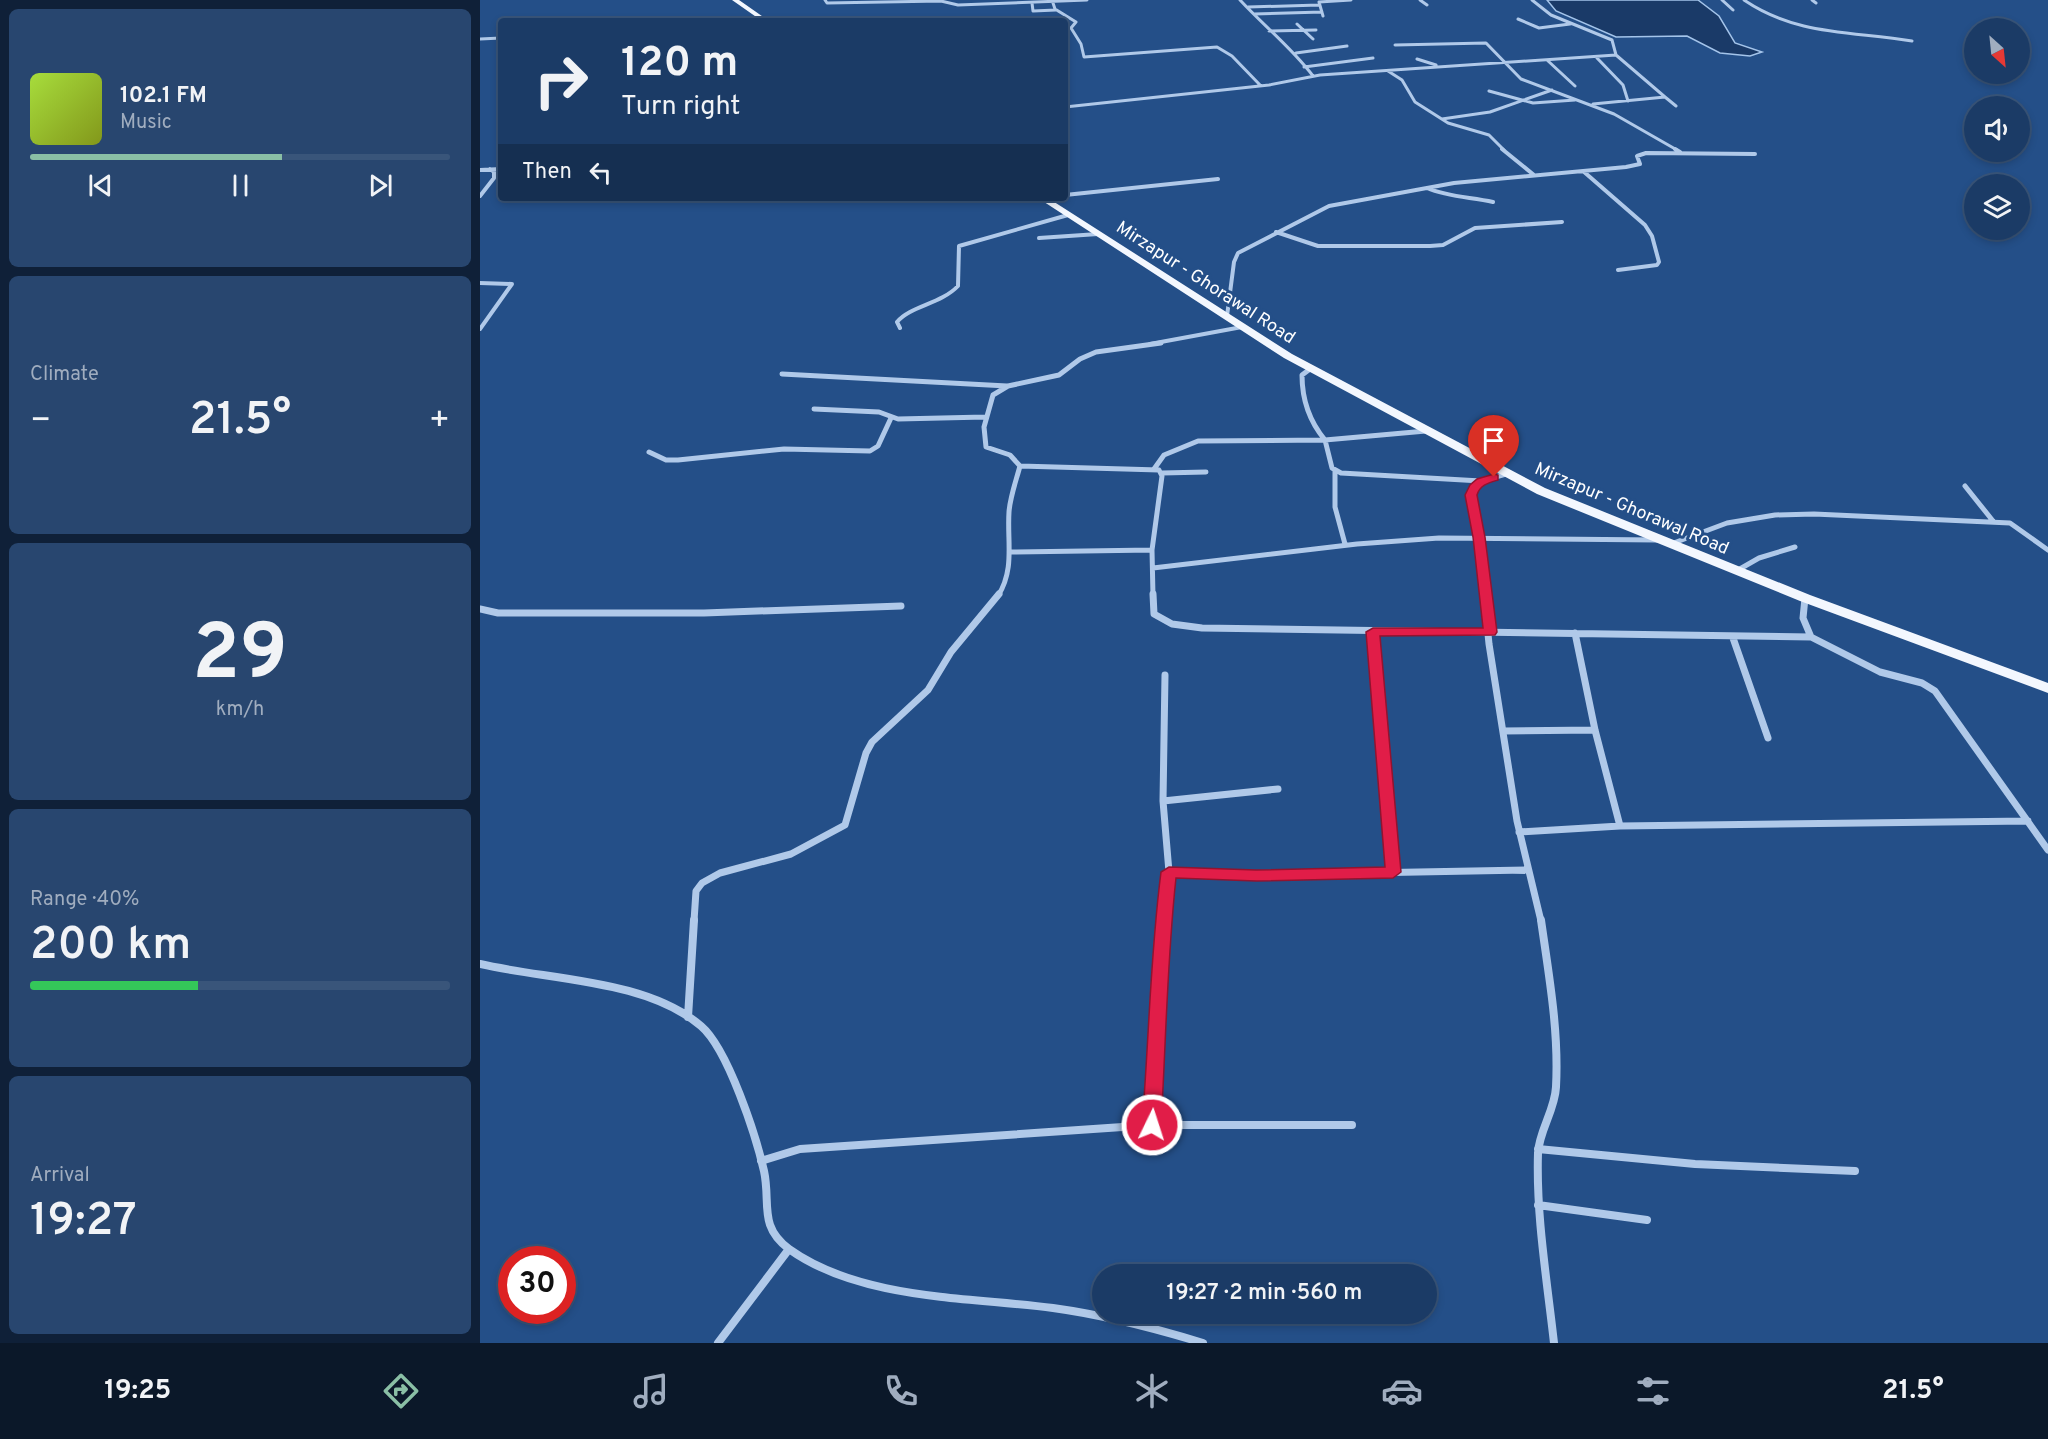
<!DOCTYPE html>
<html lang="en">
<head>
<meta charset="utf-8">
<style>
	:root { --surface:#1b3b66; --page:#28466f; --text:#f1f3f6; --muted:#a0adbf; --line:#39557a; --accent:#8abfa5 }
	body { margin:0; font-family:Overpass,sans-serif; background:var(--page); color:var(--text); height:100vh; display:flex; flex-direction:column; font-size:22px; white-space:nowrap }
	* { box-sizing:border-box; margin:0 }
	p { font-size:20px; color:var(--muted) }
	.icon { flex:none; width:33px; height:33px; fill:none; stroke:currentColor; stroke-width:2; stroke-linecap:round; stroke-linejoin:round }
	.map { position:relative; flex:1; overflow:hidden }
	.drawer { display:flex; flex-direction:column; gap:9px; padding:9px; background:#0f2038; width:480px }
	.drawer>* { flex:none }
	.top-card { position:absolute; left:18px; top:18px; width:570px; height:183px; border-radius:6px; box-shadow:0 3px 9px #0003,0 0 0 2px var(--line); background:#1b3b66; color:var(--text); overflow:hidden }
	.needle { width:39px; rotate:153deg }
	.controls { position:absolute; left:1484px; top:18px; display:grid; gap:12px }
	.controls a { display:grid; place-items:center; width:66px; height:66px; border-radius:50%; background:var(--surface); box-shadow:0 3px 9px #0003,0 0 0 2px var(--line); font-size:30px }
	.speed { position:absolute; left:18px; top:1246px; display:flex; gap:12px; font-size:30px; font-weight:700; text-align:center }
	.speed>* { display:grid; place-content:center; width:78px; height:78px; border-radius:50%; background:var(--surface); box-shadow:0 3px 9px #0003,0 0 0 2px var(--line); line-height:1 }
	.speed .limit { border:9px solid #d22; background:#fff; color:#111 }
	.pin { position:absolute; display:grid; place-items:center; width:51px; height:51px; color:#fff; margin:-62px -26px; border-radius:50% 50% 50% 0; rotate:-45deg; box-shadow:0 0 6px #0007 }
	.pin .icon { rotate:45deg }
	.me { position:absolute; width:66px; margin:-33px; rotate:4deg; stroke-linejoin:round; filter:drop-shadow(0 0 4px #0008) }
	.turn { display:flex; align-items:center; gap:21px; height:126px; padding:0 24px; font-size:27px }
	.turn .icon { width:78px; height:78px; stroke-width:2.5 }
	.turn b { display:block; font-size:42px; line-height:51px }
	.then { display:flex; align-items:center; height:57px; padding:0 24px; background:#0003; gap:12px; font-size:22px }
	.big { font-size:45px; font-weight:600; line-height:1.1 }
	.drawer .card { flex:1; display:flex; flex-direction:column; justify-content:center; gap:9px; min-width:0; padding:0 21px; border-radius:9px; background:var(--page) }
	.drawer .dial { align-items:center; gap:0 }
	.dial b { font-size:78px; line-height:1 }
	.song { display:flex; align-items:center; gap:18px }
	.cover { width:72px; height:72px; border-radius:9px; background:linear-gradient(135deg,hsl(80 70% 55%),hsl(70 70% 35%)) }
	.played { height:6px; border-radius:3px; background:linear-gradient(90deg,var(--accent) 60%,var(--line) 60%) }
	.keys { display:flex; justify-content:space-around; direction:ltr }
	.heat { display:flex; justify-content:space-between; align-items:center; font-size:33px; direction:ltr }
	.charge { height:9px; border-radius:4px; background:linear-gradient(90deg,#34c759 40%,var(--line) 0) }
	.trip { position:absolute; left:612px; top:1264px; width:345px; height:60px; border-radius:30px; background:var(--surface); box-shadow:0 3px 9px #0003,0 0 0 2px var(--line); font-weight:600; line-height:60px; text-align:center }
	.tabs { display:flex; height:96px; justify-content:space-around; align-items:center; background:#0b1829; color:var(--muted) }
	.tabs .icon { width:42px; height:42px }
	.tabs .selected { color:var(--accent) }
	.tabs b { font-size:27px; color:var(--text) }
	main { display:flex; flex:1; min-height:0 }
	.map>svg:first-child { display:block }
	.water { fill:#1a3a68; stroke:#a4c4ea; stroke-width:1.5 }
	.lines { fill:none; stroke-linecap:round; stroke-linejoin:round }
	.street-far4 { stroke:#b0c9e9; stroke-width:3 }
	.street-far3 { stroke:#b0c9e9; stroke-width:4 }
	.street-far2 { stroke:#b0c9e9; stroke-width:5 }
	.street-far1 { stroke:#b0c9e9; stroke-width:7 }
	.street { stroke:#b0c9e9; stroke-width:8 }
	.primary { fill:#f3f7fe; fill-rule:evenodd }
	.route { fill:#e11d48; stroke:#92132f; stroke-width:1.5 }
	.labels { text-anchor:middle; stroke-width:6; stroke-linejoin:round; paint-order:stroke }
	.street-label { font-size:18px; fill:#fff; stroke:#244f88 }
</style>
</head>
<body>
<main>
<section class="drawer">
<div class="card">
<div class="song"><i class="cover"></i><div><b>102.1 FM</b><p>Music</p></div></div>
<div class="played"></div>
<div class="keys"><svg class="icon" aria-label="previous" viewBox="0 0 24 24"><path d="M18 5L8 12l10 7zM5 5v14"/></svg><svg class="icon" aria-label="pause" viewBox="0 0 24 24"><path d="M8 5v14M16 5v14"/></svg><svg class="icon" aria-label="next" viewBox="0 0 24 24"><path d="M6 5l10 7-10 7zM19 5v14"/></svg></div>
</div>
<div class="card"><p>Climate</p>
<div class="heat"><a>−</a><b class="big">21.5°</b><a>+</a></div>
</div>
<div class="card dial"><b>29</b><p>km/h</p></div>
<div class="card"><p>Range · 40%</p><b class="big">200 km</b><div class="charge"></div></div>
<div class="card"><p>Arrival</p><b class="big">19:27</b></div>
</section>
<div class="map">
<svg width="1568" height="1343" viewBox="0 0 1568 1343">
	<rect width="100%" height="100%" fill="#244f88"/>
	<path class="water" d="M1067,0H1218L1239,16L1255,43L1282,52L1270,56L1240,53L1207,36L1136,37L1076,11Z"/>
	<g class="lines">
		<path class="street-far4" d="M345,0L347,3L461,1L478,5L607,0
			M760,0C784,26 812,48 833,76
			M940,0L947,5
			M1242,0L1253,10
			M1264,0C1317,36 1372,31 1432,41
			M1332,0L1336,3
			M552,3L553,11L576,10
			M573,3L575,9L596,22L591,28L601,44L604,57L737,47L752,56L781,86
			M768,7L839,5
			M774,14L842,12
			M843,16L839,2L871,0
			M1038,19L1059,28L1090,24
			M243,21L282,18
			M817,24L833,39
			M789,31L836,30
			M0,39L21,38
			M915,45L1006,43L1041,79L1134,114L1197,150
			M816,53L867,46
			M1117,58L1143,85L1148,101
			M937,59L956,65
			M1067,60L1095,86
			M824,67L893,58
			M908,71L922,80L935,102L968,123L1009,135L1024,150
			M1009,91L1053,103L1095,100
			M1185,97L1196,106
			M1113,104L1185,97L1136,55
			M585,107L789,85L840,75L1136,55L1132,40L1071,15L1052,0
			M962,119L1010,112L1072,90"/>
		<path class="street-far3" d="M1022,149L1054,175
			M1195,149L1200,152
			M0,170L21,169
			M1103,171L1165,225L1172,236L1179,262L1177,265L1138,270
			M947,188C968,197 990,197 1013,202
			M585,195L738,179
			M0,196L14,178V172L10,169
			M796,232L838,246H950L963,245L995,228L1082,222
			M559,238L618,234
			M0,283L32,284L0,329
			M747,316L754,262L758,253L849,206L974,183L1146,167L1160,164L1157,156L1166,153L1275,154
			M420,328L417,322C430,306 461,304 478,286L479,246L588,215
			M670,344L762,327"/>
		<path class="street-far2" d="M302,374L527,386
			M334,409L399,412L418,419L505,417
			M946,431L845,440L852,468L861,473L1001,481L1026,474
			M169,452L186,460H198L304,449L390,451L398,446L411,418
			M540,466L679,470L682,476L672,550L673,596
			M674,469L684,455L718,441L845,440C830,422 822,399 822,375L830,369
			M855,471V507L865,544
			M682,473L726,472
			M1001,481L994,487L991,495L999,537L1004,596
			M1485,486L1513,521
			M1191,544L1247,523L1295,515L1334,514L1530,523L1568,550
			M531,552L672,550
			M673,568L877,544L959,538L1177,540
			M1258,570L1279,558L1315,547
			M518,596C535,569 527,542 529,512C530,497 536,481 540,466L530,455L506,447L504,427L513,395L528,386L579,375L600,359L616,352L681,343"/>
		<path class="street-far1" d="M673,594L674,614L692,624L722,628L1331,637
			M1004,594L1009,644L1037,821L1061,921
			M1325,598L1323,618L1331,637L1400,672L1442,683L1455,691L1568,850
			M0,609L18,613H224L421,606
			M893,632L913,872
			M1095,633L1115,730L1140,826
			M1253,638L1288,738
			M1023,731L1115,730
			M683,801L798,789
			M1039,832L1140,826L1548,821
			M689,872L776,875L1048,870
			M214,921L216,891L222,883L240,873L311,854L365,825L386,753L392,742L448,690L471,652L519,594
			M683,921L689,872L683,801L685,675"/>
		<path class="street" d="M1061,920C1069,976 1079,1031 1076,1087C1075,1110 1059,1131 1058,1153C1056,1216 1067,1280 1074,1343
			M0,964C68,980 166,979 221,1026C248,1049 276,1136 284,1171C291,1203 278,1226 309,1249C380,1300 489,1297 573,1308C624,1315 674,1328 723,1343
			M208,1017L214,920
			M672,1125L683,920
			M1058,1149L1215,1164L1375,1171
			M281,1161L320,1149L672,1125H872
			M1058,1205L1167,1220
			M238,1343L309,1249"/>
		<path class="primary" d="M252,0H259L289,21H282Z
			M558,198H568L812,354L1065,488L1330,595L1568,683V693L1320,601L1057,494L804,358Z"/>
	</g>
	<path class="route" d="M1014,474L1018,475V480C1008,483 1000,485 997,495L1005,537L1017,632L1015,635L900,636L921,872L913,878L776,881L696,878C687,960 686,1043 681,1125L679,1131L672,1133L665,1131L662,1125C669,1041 670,956 681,872L689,867L776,870L905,867L886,632L893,628H1003L993,537L985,495L990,485L997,479Z"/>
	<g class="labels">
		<g class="street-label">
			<text transform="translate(726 282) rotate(33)" y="6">Mirzapur - Ghorawal Road</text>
			<text transform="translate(1152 508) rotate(23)" y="6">Mirzapur - Ghorawal Road</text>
		</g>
	</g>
</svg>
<div class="controls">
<a><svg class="needle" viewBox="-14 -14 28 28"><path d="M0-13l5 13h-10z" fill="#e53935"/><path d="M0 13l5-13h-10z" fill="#a0adbf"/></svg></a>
<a><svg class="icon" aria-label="sound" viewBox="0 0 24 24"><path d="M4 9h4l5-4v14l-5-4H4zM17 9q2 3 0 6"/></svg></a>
<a><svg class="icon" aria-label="layers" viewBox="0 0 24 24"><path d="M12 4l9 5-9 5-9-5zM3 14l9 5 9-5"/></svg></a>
</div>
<div class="speed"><div class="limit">30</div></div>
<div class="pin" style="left:1014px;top:477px;background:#d93025"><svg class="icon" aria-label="arrive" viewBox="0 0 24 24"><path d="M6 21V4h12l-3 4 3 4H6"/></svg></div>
<svg class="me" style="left:672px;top:1125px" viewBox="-20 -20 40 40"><circle r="17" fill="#e11d48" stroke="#fff" stroke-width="3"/><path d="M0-11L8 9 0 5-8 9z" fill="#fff"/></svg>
<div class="trip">19:27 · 2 min · 560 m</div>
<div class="top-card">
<div class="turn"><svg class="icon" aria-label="right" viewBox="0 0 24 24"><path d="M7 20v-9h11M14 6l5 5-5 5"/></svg><div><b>120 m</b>Turn right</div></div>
<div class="then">Then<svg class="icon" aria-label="left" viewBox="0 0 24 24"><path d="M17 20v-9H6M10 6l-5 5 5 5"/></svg></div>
</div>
</div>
</main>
<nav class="tabs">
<b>19:25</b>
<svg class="icon selected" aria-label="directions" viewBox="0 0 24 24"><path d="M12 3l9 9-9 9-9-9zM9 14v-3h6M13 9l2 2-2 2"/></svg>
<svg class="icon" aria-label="music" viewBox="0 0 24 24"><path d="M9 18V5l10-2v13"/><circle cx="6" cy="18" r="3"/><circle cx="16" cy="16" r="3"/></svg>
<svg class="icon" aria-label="phone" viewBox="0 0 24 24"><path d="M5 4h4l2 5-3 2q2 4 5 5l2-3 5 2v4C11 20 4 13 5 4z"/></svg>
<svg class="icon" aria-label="climate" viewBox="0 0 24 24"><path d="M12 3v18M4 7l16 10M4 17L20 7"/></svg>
<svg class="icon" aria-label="car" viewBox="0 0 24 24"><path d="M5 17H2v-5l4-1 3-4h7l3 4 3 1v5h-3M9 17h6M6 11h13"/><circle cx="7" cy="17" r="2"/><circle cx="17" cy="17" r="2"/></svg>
<svg class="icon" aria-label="filters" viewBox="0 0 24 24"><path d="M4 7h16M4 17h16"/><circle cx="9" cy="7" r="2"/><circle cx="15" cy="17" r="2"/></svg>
<b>21.5°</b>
</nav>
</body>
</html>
